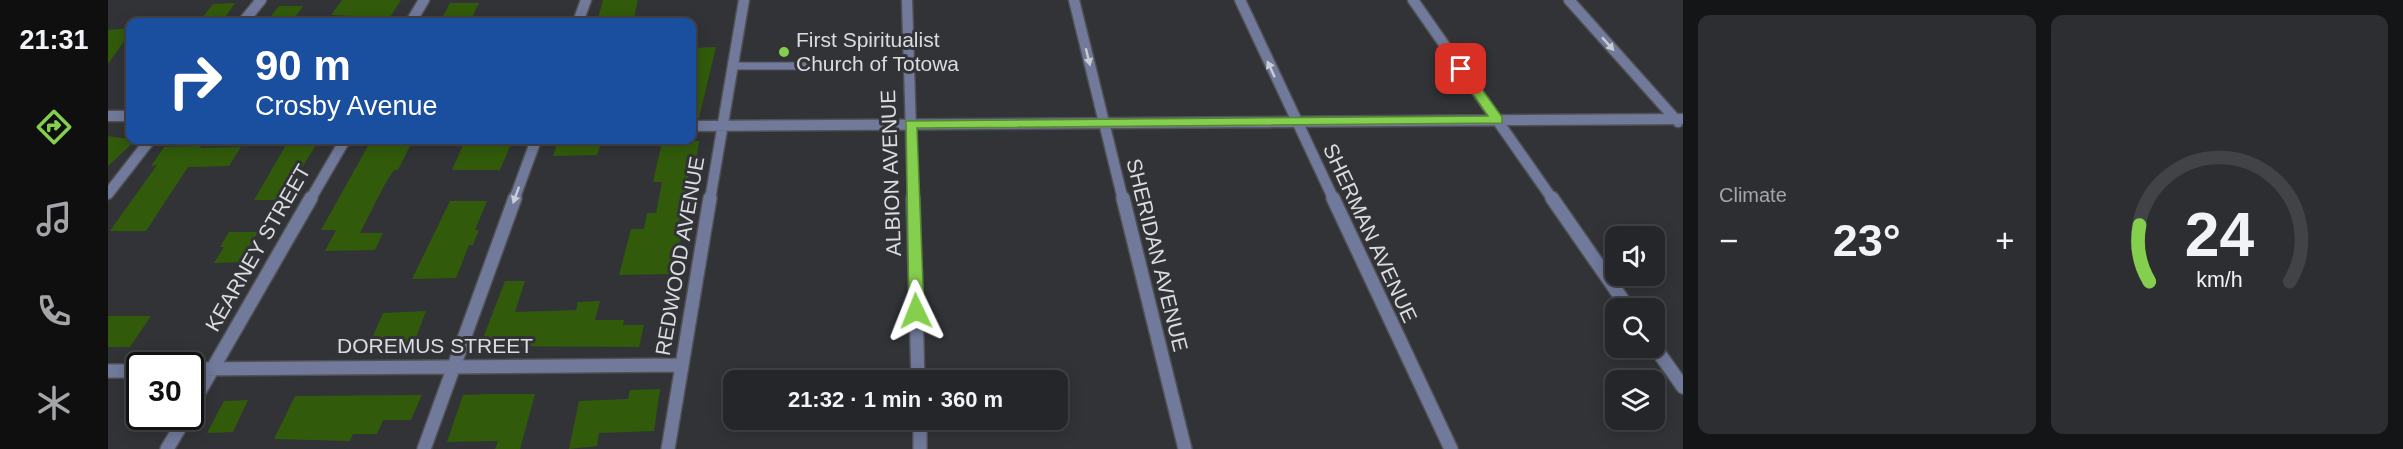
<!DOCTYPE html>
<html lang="en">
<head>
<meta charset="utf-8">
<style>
	:root { --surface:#252629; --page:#2d2e31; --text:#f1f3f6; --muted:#a3a5a8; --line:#424346; --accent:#84cf4d }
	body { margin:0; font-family:Helvetica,sans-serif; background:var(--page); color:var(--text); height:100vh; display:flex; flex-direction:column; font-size:22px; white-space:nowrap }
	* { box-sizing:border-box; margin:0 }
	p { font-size:20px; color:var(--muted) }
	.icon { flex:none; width:33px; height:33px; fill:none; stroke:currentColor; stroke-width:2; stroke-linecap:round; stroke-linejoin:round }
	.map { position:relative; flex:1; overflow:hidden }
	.drawer { display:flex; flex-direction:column; gap:15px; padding:15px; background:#141517; width:720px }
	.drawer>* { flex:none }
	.banner { position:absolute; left:18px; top:18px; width:570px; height:126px; border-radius:12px; box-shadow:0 3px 15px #0003,0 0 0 2px var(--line); background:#1a4fa0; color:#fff; overflow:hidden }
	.fabs { position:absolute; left:1497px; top:226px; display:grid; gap:12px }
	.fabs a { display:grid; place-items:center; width:60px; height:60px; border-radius:12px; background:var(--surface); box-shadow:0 3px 15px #0003,0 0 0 2px var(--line); font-size:30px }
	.speed { position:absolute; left:18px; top:352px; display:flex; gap:12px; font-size:30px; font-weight:700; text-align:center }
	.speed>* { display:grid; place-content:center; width:78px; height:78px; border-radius:50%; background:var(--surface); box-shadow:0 3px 15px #0003,0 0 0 2px var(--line); line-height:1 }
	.speed .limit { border:3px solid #111; border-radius:9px; background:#fff; color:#111 }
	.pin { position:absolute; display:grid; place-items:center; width:51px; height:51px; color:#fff; margin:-26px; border-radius:12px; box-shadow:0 3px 9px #0006 }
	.me { position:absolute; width:66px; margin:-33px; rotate:358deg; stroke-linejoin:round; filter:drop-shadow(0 0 4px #0008) }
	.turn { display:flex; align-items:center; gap:21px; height:126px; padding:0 30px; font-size:27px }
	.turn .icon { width:78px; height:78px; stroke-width:2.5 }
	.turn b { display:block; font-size:42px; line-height:51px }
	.big { font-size:45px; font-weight:700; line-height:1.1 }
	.drawer .card { flex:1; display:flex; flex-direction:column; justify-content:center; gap:9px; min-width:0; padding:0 21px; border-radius:12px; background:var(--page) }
	.drawer .dial { align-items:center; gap:0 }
	.dial svg { height:156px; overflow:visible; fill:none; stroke:var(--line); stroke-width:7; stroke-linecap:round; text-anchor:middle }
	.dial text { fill:var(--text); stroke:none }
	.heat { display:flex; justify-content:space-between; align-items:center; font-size:33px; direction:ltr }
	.drawer .tiles { flex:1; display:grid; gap:15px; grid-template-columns:repeat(2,1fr) }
	.trip { position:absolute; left:615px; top:370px; width:345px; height:60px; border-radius:12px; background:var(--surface); box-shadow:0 3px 15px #0003,0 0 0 2px var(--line); font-weight:700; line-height:60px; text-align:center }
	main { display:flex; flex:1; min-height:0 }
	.tab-bar { display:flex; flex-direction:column; width:108px; justify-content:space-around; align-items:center; background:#0f0f10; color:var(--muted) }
	.tab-bar .icon { width:42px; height:42px }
	.tab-bar .selected { color:var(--accent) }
	.tab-bar b { font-size:27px; color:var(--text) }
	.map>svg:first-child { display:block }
	.building { fill:#315b0b }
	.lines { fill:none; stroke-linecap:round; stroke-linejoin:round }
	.service-casing { stroke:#505155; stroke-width:9 }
	.minor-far1-casing { stroke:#505155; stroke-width:13 }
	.minor-casing { stroke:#505155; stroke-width:16 }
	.service { stroke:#717a9b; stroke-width:7 }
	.minor-far1 { stroke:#717a9b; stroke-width:10 }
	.minor { stroke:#717a9b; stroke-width:13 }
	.oneway { fill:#cbcdd5 }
	.route { fill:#84cf4d; stroke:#568732; stroke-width:1.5 }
	.poi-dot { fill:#84cf4d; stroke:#313337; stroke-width:2 }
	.labels { text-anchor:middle; stroke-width:6; stroke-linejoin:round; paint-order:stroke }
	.poi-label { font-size:21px; fill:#dbdcdf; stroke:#313337; text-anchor:start }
	.street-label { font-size:21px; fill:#dbdcdf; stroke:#313337 }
</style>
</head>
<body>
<main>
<nav class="tab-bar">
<b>21:31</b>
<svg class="icon selected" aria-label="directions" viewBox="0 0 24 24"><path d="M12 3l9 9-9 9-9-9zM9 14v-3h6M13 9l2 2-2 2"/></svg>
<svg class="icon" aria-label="music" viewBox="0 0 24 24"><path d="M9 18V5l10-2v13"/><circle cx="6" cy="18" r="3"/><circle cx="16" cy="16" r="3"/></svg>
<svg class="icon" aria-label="phone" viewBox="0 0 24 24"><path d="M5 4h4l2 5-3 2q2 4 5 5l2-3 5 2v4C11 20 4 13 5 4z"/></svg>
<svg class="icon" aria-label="climate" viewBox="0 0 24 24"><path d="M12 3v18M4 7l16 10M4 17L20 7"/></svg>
</nav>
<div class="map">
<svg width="1575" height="449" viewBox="0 0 1575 449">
	<rect width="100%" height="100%" fill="#313337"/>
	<path class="building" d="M234,0H293L279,22H241L246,16L223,15Z
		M495,0H530L525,22H489Z
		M127,3L114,22H91L105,4Z
		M342,3H371L362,22H332Z
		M171,6H195L184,22H158Z
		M22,28V33L0,64V30Z
		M608,47L591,118L584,119V48Z
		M0,136L28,140L0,166Z
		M366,141L404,142L392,170H344L355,145H364Z
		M450,141H494L489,155L445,156Z
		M591,141L587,167H584L579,181L570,228H575L566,274L511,275L523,229H536L539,213H548L554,182H545L554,142Z
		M261,144H303L290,170H286L277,184L252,233H275L267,250L217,251L228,230H213Z
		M178,145H208L174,200H146Z
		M93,146L92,148L133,147L121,166L80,167L38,231H2L49,165L43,166L56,147Z
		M342,201H379L367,230H371L365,245H361L348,278L304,279Z
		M121,232H150L133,262L106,263L116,247H112Z
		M397,281H417L407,312L468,310L470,302L492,301L487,320H516L515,325H536L531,347L372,346Z
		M318,311L306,343H262L275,313Z
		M0,316H43L22,347H0Z
		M552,389L546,431L491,433L489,446L461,449L471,401L520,399L522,390Z
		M381,394H427L412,449H387L390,441L339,442L355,395Z
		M314,395L303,420H275L269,434H245L242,441L166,439L187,396Z
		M140,400L125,432L99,433L116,401Z"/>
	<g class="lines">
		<defs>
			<path id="service" d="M625,66H696"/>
			<path id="minor-far1" d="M799,0L805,200
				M966,0L1015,200
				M1132,0L1226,200
				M1305,0L1445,200
				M1461,0L1570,122
				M135,22L153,0
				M303,22L316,0
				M470,22L478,0
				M0,116H22
				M584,126L1575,119
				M0,194L42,140
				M202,200L237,140
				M406,200L428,140
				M602,200L636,0"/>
			<path id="minor" d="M805,198L810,381
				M1015,198L1077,449
				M1225,198L1343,449
				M1444,198L1521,309
				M1546,346L1575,387
				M82,369L573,365
				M0,371H32
				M82,408L203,198
				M812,420V449
				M59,449L78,417
				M316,449L407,198
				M560,449L602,198"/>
		</defs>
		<use href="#service" class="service-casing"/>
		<use href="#minor-far1" class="minor-far1-casing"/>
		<use href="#minor" class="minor-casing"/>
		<use href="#service" class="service"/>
		<use href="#minor-far1" class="minor-far1"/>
		<use href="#minor" class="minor"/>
	</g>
	<defs><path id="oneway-solid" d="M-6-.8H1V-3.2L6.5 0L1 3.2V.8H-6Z" transform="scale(1.5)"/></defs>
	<g class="oneway">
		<use href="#oneway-solid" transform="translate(1500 44) rotate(48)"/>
		<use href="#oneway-solid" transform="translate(980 57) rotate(76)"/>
		<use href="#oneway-solid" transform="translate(1163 69) rotate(-115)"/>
		<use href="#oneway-solid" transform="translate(408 195) rotate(110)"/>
	</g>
	<path class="route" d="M1353,65L1357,66L1394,117V123L809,128L816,311L808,317L801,311L798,121L1380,116L1348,69Z"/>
	<circle class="poi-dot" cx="676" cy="52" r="6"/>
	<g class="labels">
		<g class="poi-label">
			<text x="688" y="47">First Spiritualist<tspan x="688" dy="24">Church of Totowa</tspan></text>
		</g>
		<g class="street-label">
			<text transform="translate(783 173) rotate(-92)" y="7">ALBION AVENUE</text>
			<text transform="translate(1262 233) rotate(65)" y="7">SHERMAN AVENUE</text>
			<text transform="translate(150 248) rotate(-60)" y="7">KEARNEY STREET</text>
			<text transform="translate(1049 255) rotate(76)" y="7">SHERIDAN AVENUE</text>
			<text transform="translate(572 256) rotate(-80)" y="7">REDWOOD AVENUE</text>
			<text x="327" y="353">DOREMUS STREET</text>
		</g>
	</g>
</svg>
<div class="fabs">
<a><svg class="icon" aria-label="sound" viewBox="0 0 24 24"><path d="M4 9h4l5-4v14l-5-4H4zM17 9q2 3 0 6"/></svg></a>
<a><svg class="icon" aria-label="search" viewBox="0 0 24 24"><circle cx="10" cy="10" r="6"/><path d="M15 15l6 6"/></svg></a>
<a><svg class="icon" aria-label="layers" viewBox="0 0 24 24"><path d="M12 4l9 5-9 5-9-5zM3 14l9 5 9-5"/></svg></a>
</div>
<div class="speed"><div class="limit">30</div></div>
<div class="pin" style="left:1353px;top:69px;background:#d93025"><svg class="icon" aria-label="arrive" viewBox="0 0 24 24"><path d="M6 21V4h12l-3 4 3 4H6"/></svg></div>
<svg class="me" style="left:808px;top:311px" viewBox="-20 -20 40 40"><path d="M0-17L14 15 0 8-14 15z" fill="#84cf4d" stroke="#fff" stroke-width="4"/></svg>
<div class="trip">21:32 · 1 min · 360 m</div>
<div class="banner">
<div class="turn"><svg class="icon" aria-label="right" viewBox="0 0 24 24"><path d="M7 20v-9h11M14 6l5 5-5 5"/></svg><div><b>90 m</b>Crosby Avenue</div></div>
</div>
</div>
<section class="drawer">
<div class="tiles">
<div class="card"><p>Climate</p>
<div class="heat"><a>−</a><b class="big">23°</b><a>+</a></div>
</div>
<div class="card dial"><svg viewBox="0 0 100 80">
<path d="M14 69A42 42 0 1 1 86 69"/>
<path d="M14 69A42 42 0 0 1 9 40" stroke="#84cf4d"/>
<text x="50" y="56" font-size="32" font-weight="700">24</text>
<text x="50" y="72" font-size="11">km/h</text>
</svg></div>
</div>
</section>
</main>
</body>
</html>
